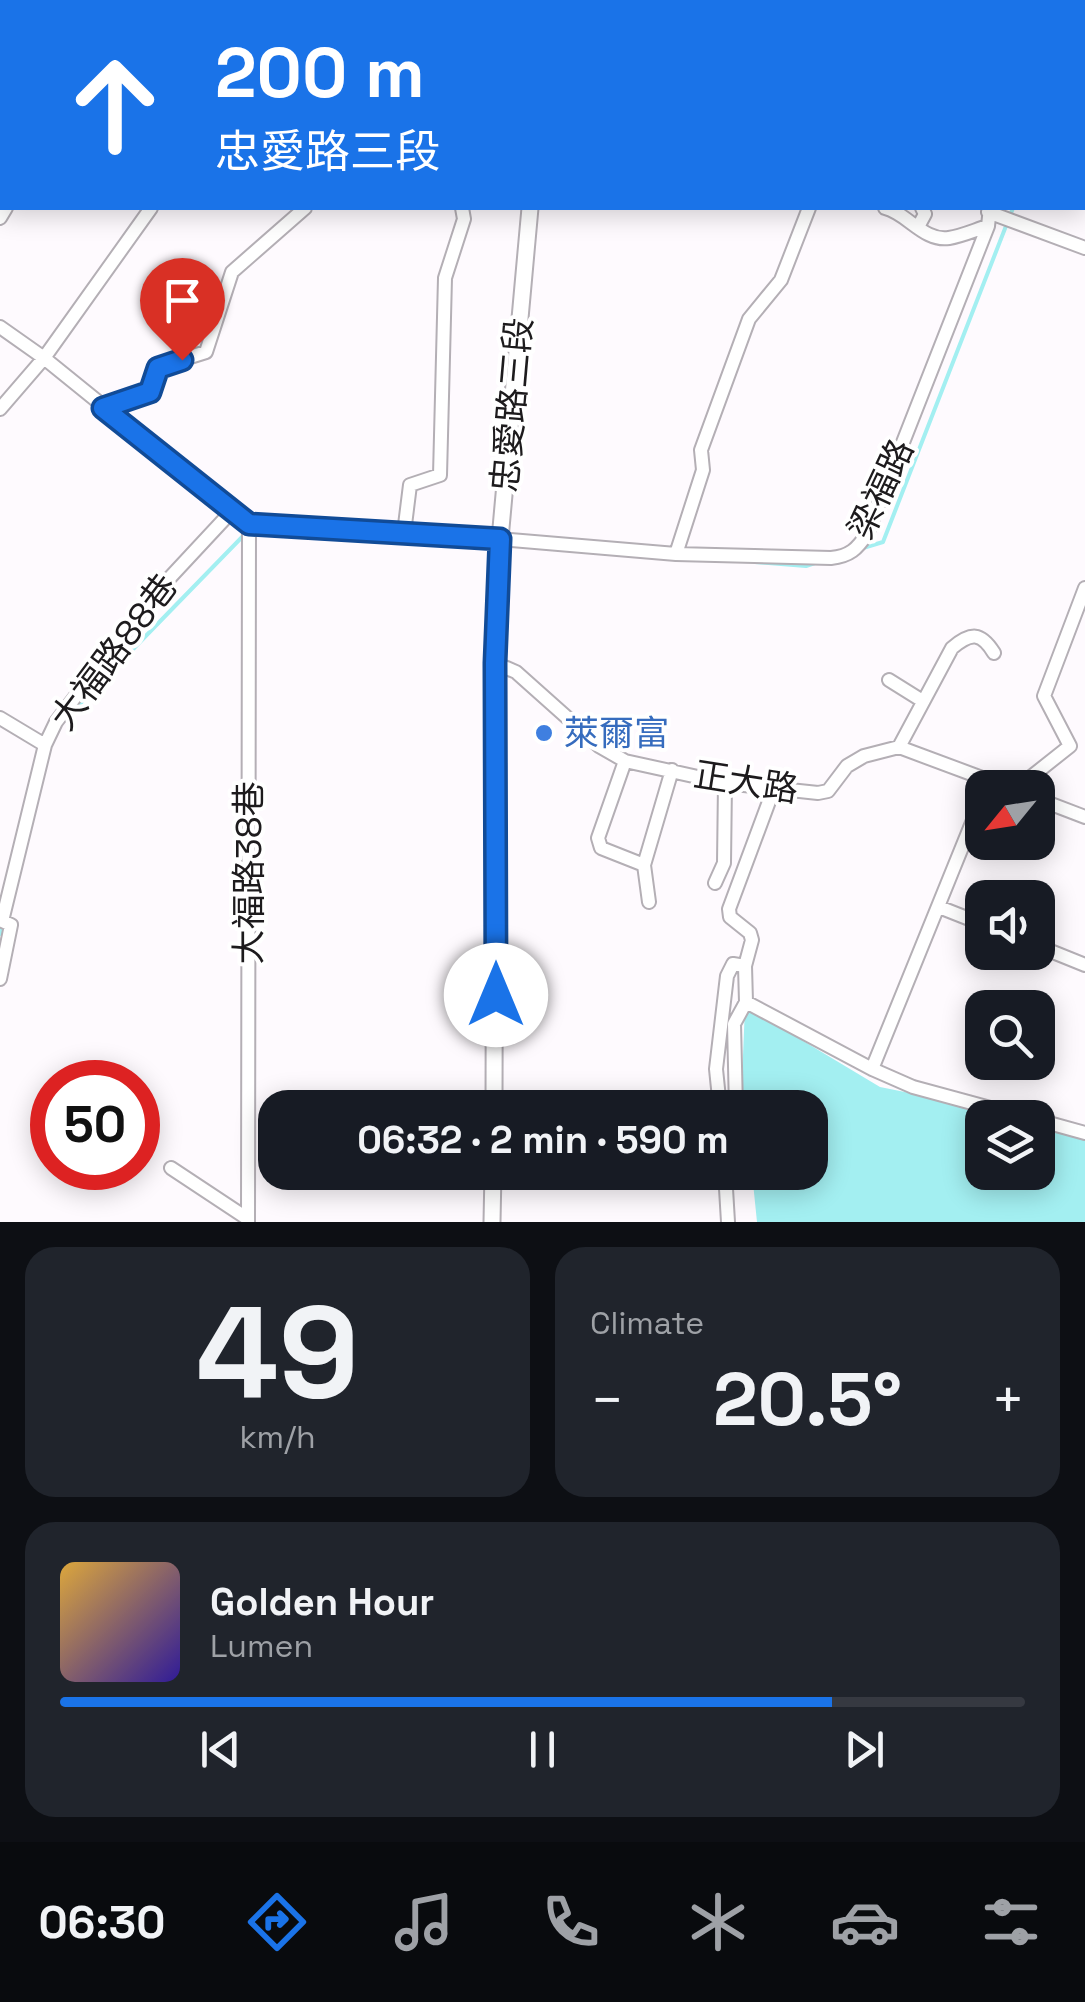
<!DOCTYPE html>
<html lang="en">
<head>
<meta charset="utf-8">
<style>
	:root { --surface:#171b24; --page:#20242c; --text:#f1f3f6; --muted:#9ea1a6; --line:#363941; --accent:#1a73e8 }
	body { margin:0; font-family:"Space Grotesk","Noto Sans TC",sans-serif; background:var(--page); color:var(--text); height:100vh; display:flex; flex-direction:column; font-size:38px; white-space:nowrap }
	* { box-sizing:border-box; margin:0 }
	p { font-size:32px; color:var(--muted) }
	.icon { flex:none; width:55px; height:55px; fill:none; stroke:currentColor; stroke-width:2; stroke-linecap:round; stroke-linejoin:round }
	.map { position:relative; height:1222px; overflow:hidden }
	.side { display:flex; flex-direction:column; gap:25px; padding:25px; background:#0d0f14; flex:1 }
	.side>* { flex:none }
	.guide { position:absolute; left:0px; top:0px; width:1085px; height:210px; box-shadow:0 5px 25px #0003; background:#1a73e8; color:#fff; overflow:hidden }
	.needle { width:65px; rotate:240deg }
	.buttons { position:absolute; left:965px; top:770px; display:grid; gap:20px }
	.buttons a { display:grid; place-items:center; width:90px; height:90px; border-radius:20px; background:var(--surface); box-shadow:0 5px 25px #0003; font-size:50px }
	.speed { position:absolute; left:30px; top:1060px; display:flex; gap:20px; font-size:50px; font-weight:700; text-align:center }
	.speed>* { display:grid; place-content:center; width:130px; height:130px; border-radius:50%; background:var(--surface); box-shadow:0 5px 25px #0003; line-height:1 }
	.speed .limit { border:15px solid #d22; background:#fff; color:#111 }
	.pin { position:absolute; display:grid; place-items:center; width:85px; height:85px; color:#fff; margin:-102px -42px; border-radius:50% 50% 50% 0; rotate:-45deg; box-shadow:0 0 10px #0007 }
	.pin .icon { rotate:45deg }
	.me { position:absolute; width:110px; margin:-55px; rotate:0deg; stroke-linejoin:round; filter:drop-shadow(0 0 8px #0008) }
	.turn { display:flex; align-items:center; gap:35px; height:210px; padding:0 50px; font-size:45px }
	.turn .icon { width:130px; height:130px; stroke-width:2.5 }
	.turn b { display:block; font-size:70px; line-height:85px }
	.big { font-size:75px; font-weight:600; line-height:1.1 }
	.side .card { flex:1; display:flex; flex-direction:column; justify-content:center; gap:15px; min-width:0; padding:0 35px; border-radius:30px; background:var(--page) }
	.side .dial { align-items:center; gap:0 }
	.dial b { font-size:130px; line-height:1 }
	.song { display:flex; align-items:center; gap:30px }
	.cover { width:120px; height:120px; border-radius:15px; background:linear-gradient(135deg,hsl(40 70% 55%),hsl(250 70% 35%)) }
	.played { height:10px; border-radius:5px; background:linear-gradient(90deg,var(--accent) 80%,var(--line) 80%) }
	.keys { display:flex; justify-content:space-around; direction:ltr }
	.heat { display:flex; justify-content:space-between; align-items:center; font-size:55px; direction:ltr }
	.side .tiles { flex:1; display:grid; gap:25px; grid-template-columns:1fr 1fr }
	.card:last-child { grid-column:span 2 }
	.trip { position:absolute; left:258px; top:1090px; width:570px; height:100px; border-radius:30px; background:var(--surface); box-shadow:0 5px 25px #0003; font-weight:600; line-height:100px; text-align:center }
	.tab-bar { display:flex; height:160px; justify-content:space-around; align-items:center; background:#090b0e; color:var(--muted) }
	.tab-bar .icon { width:70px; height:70px }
	.tab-bar .current { color:var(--accent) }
	.tab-bar b { font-size:45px; color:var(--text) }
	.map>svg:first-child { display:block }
	.water { fill:#a3eff1 }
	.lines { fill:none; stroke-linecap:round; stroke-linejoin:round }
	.stream { stroke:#a3eff1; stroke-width:4 }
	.minor-casing { stroke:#b4afb5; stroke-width:16 }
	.major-casing { stroke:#b4afb5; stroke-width:19 }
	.minor { stroke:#fff; stroke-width:12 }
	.major { stroke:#fff; stroke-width:15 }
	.route-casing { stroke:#114b97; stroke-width:25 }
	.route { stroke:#1a73e8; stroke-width:18 }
	.shop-dot { fill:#3f7fe0; stroke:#fff; stroke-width:4 }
	.labels { text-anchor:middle; stroke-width:8; stroke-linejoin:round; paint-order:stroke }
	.street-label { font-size:35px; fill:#1d1b1d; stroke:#fff }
	.shop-label { font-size:35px; fill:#366cbe; stroke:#fff; text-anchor:start }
</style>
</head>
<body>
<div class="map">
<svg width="1085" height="1222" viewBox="0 0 1085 1222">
	<rect width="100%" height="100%" fill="#fefafe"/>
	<path class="water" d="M745,1006L880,1087L1029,1117L982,1118V1172H1038V1119L1085,1130V1222H757L752,1173L810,1172V1108H745L742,1081Z"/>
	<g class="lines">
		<path class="stream" d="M1082,28L1085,21
			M863,548L883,542L1013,208
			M755,562L806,566L815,563
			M67,717L245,534
			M0,934L3,924"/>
		<defs>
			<path id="minor" d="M60,2L63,0
				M866,2L868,0
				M1074,2L1075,0
				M0,91L2,86
				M0,183L2,184
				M885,208C907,213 924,242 949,238C962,236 975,230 988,226
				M988,212L1085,248
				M0,218L6,208
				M918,227L925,214L922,208
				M0,327L44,358L249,524L500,539L676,554L831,558C850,556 857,549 867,534L988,226L990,208
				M0,409L44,358L151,208
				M103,409L151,392L158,367L206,352L232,272L305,208
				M404,533L410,485L440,475L445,278L464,219L462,208
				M676,554L703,470L701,450L749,319L781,280L809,208
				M495,663L516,672L599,746L625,761L725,783L818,793L828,791L847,766L864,756L899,747L1009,788
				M889,680L921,700
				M0,718L45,745
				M899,747L952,648C971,632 981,632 994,653
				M625,761L598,838L601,848L644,865
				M1017,788L1070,746L1044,696L1085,588
				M1038,799L1085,817
				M715,883L724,863L725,783
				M649,902L644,865L672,770
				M939,907L982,924
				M0,920L11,925L0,979
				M2,921L45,745L56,722L150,599L231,512
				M1038,946L1085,965
				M746,1002L872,1069L913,1087L1027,1118
				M872,1069L982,798
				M720,1108L716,1069L727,976L733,964L745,966
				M736,1108L734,1024L746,1002L745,966L752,940L750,933L730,917L729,909L774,788
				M1038,1120L1085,1133
				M171,1168L248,1219
				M725,1172L728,1222
				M248,1222L249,524"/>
			<path id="major" d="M546,2V0
				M494,1108L495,663L500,539L530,208
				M492,1222L493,1172"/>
		</defs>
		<use href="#minor" class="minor-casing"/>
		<use href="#major" class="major-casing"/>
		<use href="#minor" class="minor"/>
		<use href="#major" class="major"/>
	</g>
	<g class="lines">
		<defs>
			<path id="route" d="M182,360L158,368L150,392L103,408L249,524L500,539L495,663L496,995"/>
		</defs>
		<use href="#route" class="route-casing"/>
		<use href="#route" class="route"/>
	</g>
	<circle class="shop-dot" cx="544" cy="733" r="10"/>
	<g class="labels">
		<g class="street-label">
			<text transform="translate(512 405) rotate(-85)" y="12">忠愛路三段</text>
			<text transform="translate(881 489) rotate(-65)" y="12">梁福路</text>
			<text transform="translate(114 652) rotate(-53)" y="12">大福路88巷</text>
			<text transform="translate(746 782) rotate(9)" y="12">正大路</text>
			<text transform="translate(249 873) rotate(-90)" y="12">大福路38巷</text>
		</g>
		<g class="shop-label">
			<text x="564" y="745">萊爾富</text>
		</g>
	</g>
</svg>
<div class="buttons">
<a><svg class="needle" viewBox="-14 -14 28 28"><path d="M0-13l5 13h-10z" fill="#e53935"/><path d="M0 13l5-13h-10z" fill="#9ea1a6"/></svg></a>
<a><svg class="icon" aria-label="sound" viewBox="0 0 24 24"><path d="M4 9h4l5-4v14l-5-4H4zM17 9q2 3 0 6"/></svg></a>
<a><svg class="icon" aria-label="search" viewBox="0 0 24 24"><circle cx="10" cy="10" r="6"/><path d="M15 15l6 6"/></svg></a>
<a><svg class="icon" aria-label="layers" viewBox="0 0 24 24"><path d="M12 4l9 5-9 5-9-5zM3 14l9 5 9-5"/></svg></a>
</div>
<div class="speed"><div class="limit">50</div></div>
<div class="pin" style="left:182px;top:360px;background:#d93025"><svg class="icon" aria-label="arrive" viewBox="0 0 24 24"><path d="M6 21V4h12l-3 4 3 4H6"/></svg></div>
<svg class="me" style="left:496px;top:995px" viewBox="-20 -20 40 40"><circle r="19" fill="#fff"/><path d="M0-13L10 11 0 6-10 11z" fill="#1a73e8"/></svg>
<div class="trip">06:32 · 2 min · 590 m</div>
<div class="guide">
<div class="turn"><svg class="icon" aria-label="ahead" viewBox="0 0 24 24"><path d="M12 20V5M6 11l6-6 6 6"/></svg><div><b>200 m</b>忠愛路三段</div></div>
</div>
</div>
<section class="side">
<div class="tiles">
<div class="card dial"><b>49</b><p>km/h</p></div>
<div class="card"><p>Climate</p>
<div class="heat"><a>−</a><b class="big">20.5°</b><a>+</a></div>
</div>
<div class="card">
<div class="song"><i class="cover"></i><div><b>Golden Hour</b><p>Lumen</p></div></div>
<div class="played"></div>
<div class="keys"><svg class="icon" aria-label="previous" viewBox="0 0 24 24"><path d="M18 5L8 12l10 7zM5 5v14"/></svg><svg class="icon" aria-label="pause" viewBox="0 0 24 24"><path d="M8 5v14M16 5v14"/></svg><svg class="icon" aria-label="next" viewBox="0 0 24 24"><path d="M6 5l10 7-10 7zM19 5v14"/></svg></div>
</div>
</div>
</section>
<nav class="tab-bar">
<b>06:30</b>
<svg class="icon current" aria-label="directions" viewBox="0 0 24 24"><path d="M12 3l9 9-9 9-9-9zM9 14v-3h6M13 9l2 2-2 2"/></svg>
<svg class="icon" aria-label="music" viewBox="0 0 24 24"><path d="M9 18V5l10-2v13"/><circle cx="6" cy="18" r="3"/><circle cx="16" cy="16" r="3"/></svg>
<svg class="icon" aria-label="phone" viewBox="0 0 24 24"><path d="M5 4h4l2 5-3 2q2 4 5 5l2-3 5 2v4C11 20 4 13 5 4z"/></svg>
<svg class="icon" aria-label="climate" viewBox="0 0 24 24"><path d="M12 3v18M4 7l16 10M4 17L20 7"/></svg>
<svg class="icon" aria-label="car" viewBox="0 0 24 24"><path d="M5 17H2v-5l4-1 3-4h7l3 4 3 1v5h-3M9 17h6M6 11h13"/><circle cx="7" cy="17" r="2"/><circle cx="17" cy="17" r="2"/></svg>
<svg class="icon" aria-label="filters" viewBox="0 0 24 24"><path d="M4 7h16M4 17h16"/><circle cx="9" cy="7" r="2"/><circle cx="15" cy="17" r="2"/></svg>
</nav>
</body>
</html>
